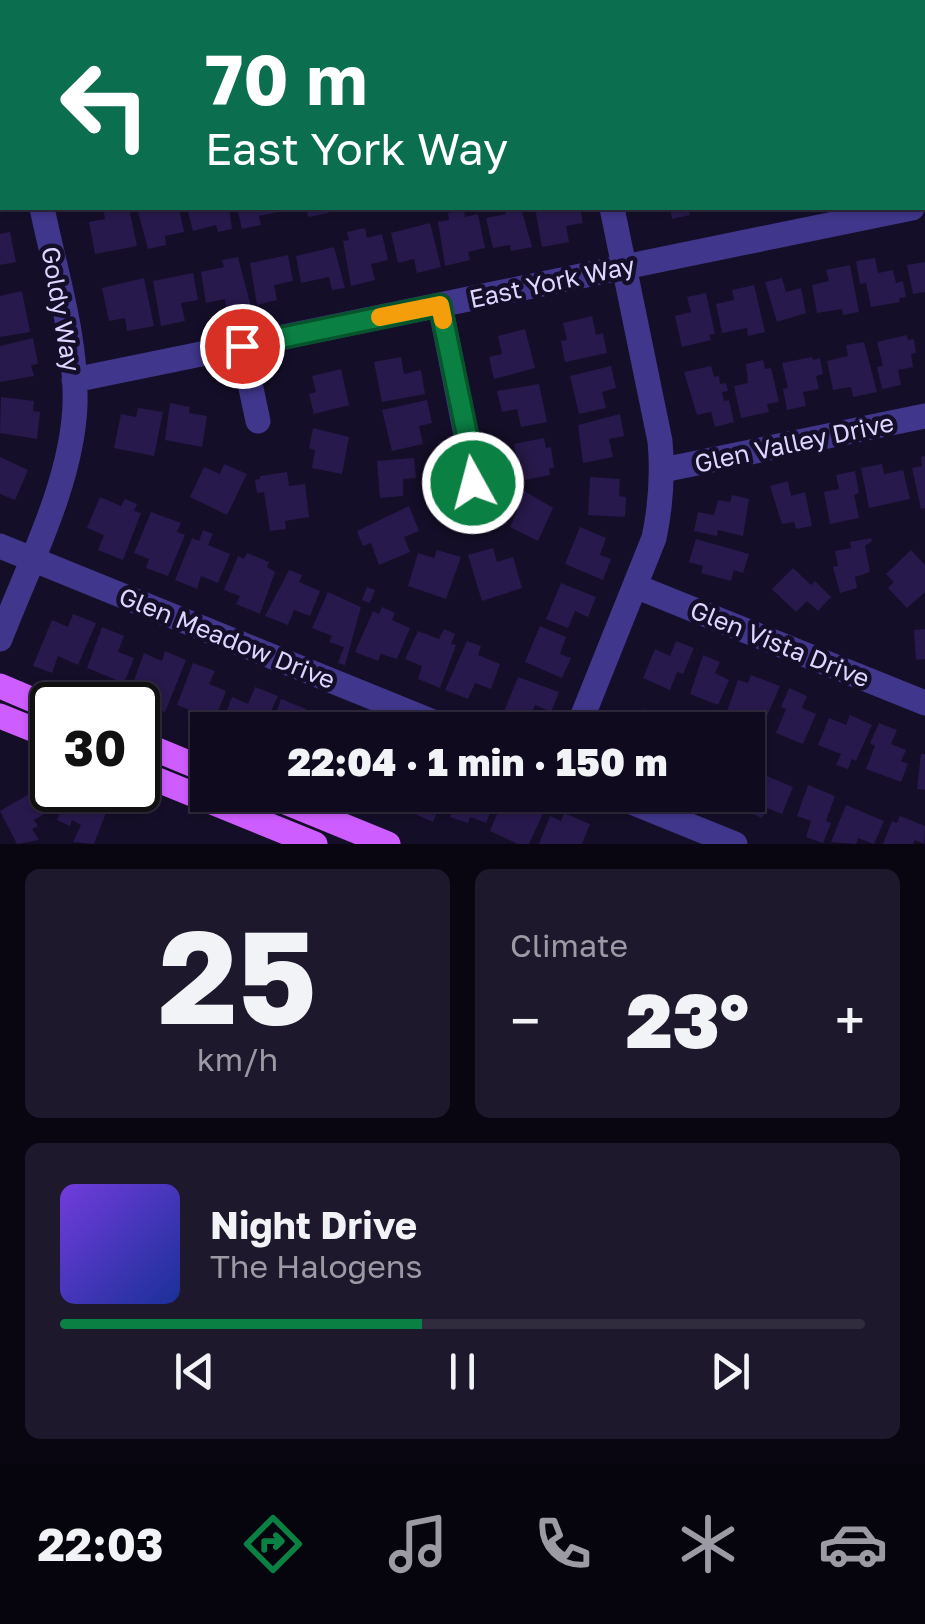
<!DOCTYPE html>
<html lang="en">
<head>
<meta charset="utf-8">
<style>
	:root { --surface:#100a1f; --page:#1e182c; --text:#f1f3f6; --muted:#9c9aa4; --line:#302b3d; --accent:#0b8043 }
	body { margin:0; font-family:"Golos Text",sans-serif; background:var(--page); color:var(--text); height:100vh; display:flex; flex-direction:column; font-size:38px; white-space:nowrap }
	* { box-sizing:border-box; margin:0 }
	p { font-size:32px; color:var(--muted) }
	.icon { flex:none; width:55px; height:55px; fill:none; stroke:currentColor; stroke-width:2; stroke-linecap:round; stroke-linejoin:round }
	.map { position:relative; height:844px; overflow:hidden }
	.side { display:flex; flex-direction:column; gap:25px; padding:25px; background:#090611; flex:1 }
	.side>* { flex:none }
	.top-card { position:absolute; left:0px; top:0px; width:925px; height:210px; box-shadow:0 2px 8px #0004,0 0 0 2px var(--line); background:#0b6e4f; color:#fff; overflow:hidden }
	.speed { position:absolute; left:30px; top:682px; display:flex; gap:20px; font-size:50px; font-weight:700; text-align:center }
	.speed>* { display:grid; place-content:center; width:130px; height:130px; border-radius:50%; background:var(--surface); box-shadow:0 2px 8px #0004,0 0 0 2px var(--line); line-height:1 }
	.speed .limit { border:5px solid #111; border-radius:15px; background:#fff; color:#111 }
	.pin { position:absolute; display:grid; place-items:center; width:85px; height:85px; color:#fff; margin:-42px; border:5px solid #fff; border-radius:50%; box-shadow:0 2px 10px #0007 }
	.me { position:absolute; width:110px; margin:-55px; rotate:353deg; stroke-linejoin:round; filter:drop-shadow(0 0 8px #0008) }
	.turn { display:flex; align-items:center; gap:35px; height:210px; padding:0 40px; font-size:45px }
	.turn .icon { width:130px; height:130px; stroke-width:2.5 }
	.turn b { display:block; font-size:70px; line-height:85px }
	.big { font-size:75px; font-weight:800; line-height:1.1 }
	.side .card { flex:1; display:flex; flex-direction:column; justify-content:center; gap:15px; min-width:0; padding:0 35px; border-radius:15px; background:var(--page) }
	.side .dial { align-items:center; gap:0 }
	.dial b { font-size:130px; line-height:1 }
	.song { display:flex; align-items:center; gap:30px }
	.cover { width:120px; height:120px; border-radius:15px; background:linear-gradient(135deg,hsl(260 70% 55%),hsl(230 70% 35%)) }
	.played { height:10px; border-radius:5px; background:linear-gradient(90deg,var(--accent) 45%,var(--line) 45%) }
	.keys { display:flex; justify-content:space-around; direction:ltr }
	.heat { display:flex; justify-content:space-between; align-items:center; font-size:55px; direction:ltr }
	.side .tiles { flex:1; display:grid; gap:25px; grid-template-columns:1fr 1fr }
	.card:last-child { grid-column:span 2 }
	.trip { position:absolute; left:190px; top:712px; width:575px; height:100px; border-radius:0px; background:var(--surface); box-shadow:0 2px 8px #0004,0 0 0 2px var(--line); font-weight:800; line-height:100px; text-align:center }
	.tabs { display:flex; height:160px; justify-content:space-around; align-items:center; background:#06040c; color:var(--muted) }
	.tabs .icon { width:70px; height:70px }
	.tabs .active { color:var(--accent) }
	.tabs b { font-size:45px; color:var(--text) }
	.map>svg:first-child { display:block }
	.building { fill:#27194b }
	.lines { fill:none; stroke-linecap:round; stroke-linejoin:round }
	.minor { stroke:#40368b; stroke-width:25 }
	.major { stroke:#ce5dff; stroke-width:25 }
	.route-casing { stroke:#07532c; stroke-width:25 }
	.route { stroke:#0b8043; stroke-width:18 }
	.slow { stroke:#f59e0b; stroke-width:18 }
	.labels { text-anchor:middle; stroke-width:9; stroke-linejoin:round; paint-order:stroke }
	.street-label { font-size:25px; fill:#ded6ff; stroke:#150e29 }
</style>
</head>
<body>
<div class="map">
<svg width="925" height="844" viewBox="0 0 925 844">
	<rect width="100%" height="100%" fill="#150e29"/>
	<path class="building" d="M103,208H129L137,246L95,254L89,222L105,219Z
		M137,208H179L184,232L165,236L166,245L148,249Z
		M187,208H229L232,229L218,232L216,225L193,231Z
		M237,208H278L279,212L259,216L261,225L242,229Z
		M306,208H328L329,213L308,217Z
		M505,208H521L532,247L511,251L510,245L493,248L486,218L506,214Z
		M535,208H580L583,223L566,226L569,242L542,247Z
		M670,208H688L690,215L672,219Z
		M464,210L465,217L478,214L485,248L468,252L470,260L445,266L438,222L449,220L448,213Z
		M430,223L441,267L417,273L414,259L398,263L391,233Z
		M365,228L367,238L382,234L388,260L371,264L375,280L351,286L343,241L349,240L347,232Z
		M10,232L16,262L0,265V234Z
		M334,247L345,288L332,290L329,277L301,283L296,256Z
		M288,255L293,281L274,285L277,300L257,305L250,263Z
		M238,257L251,307L233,311L232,306L226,307L225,299L206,303L201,272L224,267L222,260Z
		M875,258L878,273L893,270L896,283L903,281L906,297L899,298L900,302L871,307L866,283L860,284L856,261Z
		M925,262V292L913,294L907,265Z
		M850,265L859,312L843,315L842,309L817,313L812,285L829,281L826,270Z
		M193,273L198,300L181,303L185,321L161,326L153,281Z
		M144,278L154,326L127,331L125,318L109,321L102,288Z
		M782,278L786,292L801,288L806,313L777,322L765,282Z
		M754,285L765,332L748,336L747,328L722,333L716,304L734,300L732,290Z
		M22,291L30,332L0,337V296Z
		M706,293L715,334L709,335L711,340L682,347L675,316L691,312L687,297Z
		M592,316L596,335L603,333L607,353L565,362L561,341L567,340L563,323Z
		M525,329L535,368L494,379L489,357L502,354L498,336Z
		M907,335L908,340L914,339L916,353L911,354L913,367L898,370L901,385L882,389L877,367L883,366L877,342Z
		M33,338L38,364L31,365L34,376L0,382V346Z
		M864,342L877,392L853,397L851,387L833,390L827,361L848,356L846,345Z
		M401,357L404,374L421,370L425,394L382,402L374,362Z
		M812,357L813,360L820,358L823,374L816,376L819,389L803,392L806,406L787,410L783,389L788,388L782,363Z
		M763,360L765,369L771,368L779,402L767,404L769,412L741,418L734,386L748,383L746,364Z
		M611,366L616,388L602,392L606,408L579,414L570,376Z
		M711,366L714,377L719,376L720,384L726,383L728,391L722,392L724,401L729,400L734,422L715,427L711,412L697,415L684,372Z
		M341,369L349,405L314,414L309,394L316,392L312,376Z
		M539,384L547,422L521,427L517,409L502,412L497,391Z
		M1,397L34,401L33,411L40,412L37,439L0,433Z
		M427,400L432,423L419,426L423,444L392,451L382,410Z
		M170,403L190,407L189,413L207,416L202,447L165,440Z
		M138,408L163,412L154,456L114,448L121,414L136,417Z
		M620,414L624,436L609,439L613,457L583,463L578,425Z
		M313,428L349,437L342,474L312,468L315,450L309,448Z
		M544,438L546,448L551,447L554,468H549L550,475L514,482L511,461L517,460L514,444Z
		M925,456V508L921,509L912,468L922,466L921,457Z
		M0,457L28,470L15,500L0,494Z
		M414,458L416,478L403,479V496L380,498L377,461Z
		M224,464L247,474L227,515L190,497L204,467L220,474Z
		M882,464L884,474L903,470L910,499L869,508L861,468Z
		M855,471L859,493L854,495L859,518L830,524L824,492L839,489L836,475Z
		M287,472L289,486L305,484L309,517L285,521L286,529L270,531L264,492L257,493L255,480L260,479V476Z
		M590,477L620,479L619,496L626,497L625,517L588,515Z
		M788,481L791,496L805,492L812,526L796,529L794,522L782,524L770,486Z
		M521,489L553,508L538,541L510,527L517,511L512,508Z
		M732,495L749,499L743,536L718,530L717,536L694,531L698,512L714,515L718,500L730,502Z
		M100,497L121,506L125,499L137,504L134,511L141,513L123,560L98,550L104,535L87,528Z
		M409,506L419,531L404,537L410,552L379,565L371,543L363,546L357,531Z
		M151,512L181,523L177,532L185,535L168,576L146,568L149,559L134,553Z
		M580,527L606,538L600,555L611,559L603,580L565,564Z
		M203,530L213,534L208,545L230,554L218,583L201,576L197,589L175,580L192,538L199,541Z
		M871,538L872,541L865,546L870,572L855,577L857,588L840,593L833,567L838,566L835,551L851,548L850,542Z
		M696,539L749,554L743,573L734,570L731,581L701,573L703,566L689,562Z
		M493,548L497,562L513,557L522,588L482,601L468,555Z
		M437,550L461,557L446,599L408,586L418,553L434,558Z
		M911,550L925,565V592L907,608L888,588L894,582L886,574Z
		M247,553L269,562L267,567L275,572L260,614L236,604L240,596L224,590L238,556L244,559Z
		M793,568L811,585L815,581L831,597L818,611L807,601L796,612L772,589Z
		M289,570L302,575L299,582L320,591L310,616L294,610L288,625L265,616Z
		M561,583L596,597L588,617L575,611L568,628L546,619Z
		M367,587L375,590L370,603L362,600Z
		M328,592L361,607L345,665L338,663L344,647L329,642L332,636L312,628Z
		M382,607L395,613L392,620L410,628L397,659L381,654L378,661L355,652L373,611L379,614Z
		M73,614L96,623L78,665L58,656L52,673L33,666L52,620L68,627Z
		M540,626L566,637L560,654L571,658L562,678L525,662Z
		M102,627L124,636L118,652L134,658L124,683L87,668Z
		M444,629L455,634L451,644L456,645L440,688L418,679L422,666L405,659L418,631L439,639Z
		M925,629V659L916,660L914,630Z
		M467,641L481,646L478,655L500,664L491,689L475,683L468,699L445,690Z
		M676,641L694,648L683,674L677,672L670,690L643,678L655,649L670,656Z
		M165,651L186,660L165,712L147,705L152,694L132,686L144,653L162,661Z
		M703,655L720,662L715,673L729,680L718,705L690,694Z
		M193,663L215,671L209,684L226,691L215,720L177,705Z
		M751,675L780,686L763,725L727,711L738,680L748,683Z
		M518,677L559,692L551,712L535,705L527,724L503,714Z
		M255,687L278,696L262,730H239L222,723L232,697L248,704Z
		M789,688L807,696L802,708L816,714L803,744L776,733L786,709L781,707Z
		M281,699L306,709L302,718L316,723L314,730H270Z
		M644,709L660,715L654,730H622L629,713L641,717Z
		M850,715L872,725L856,761L852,759L848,769L836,765L841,754L818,745L829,718L846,725Z
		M879,723L897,730L891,744L906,750L901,761L908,764L901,782L866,769L875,746L870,743Z
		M921,754H925V790L917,789Z
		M755,771L793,787L782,814L767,808L762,818L739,808Z
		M808,785L835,796L826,821L831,823L823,843L806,837L811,821L797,816Z
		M71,790L95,799L98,791L112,797L94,844L73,842L81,825L72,820L70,826L57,820Z
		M34,791L46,813L34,820L38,826L32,829L39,840L17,844L0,811Z
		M399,795H444L433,822L413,813L418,803Z
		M456,795H497L486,823L470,817L468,823L450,817Z
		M705,795H737L731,805Z
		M524,797L546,807L529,844H518L490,831L502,802L519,810Z
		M846,805L884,821L874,844L858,838L856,844L831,842Z
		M564,813L590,824L582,844H539L550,816L561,821Z
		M900,816L925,826L924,844L915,840L913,844H883L892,821L897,823Z"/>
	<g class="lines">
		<path class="minor" d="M569,0L570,2
			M885,2L897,0
			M0,5L2,17
			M0,186L2,185
			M440,305L472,465L473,483L458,501
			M242,346L258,421
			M74,380L912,208
			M663,470L925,416
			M0,546L453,730
			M635,586L925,703
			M0,639C28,566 72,483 75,405C77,339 55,271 42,208
			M577,730L654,538C661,505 663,475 660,441L612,208
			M614,795L735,844"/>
		<path class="major" d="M0,686L52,708
			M0,716L52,737
			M138,742L208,771
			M138,772L315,844
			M268,795L388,844"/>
	</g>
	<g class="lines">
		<defs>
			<path id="route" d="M242,346L440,305L468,440L473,483"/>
		</defs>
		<use href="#route" class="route-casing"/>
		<use href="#route" class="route"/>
		<path class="slow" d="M380,317L440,305L443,320"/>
	</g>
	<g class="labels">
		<g class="street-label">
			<text transform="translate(552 282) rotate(-12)" y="9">East York Way</text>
			<text transform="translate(61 309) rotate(80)" y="9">Goldy Way</text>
			<text transform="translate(794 443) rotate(-12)" y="9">Glen Valley Drive</text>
			<text transform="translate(227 638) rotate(22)" y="9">Glen Meadow Drive</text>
			<text transform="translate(780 644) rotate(22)" y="9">Glen Vista Drive</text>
		</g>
	</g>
</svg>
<div class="speed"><div class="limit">30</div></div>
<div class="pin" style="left:242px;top:346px;background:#d93025"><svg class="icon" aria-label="arrive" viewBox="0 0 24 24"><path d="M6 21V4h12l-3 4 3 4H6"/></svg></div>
<svg class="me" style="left:473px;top:483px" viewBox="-20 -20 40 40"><circle r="17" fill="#0b8043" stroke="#fff" stroke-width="3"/><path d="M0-11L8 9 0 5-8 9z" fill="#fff"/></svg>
<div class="trip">22:04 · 1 min · 150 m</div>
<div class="top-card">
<div class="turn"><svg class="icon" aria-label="left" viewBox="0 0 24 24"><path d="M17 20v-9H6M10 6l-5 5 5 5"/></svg><div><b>70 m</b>East York Way</div></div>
</div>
</div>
<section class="side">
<div class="tiles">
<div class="card dial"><b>25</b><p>km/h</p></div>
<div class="card"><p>Climate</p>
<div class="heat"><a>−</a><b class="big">23°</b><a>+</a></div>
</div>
<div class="card">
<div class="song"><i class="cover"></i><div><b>Night Drive</b><p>The Halogens</p></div></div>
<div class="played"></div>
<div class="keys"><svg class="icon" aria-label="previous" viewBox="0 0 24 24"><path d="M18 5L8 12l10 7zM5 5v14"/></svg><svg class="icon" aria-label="pause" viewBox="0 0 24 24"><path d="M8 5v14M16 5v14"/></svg><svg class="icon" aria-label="next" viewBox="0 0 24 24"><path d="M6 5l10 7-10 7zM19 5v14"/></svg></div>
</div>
</div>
</section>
<nav class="tabs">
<b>22:03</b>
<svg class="icon active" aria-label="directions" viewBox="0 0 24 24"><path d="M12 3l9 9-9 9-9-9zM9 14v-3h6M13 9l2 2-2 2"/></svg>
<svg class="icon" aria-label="music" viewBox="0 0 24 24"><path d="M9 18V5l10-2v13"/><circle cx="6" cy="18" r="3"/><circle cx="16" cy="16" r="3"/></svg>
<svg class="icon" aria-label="phone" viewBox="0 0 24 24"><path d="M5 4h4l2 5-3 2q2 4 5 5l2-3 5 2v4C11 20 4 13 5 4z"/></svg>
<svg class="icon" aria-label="climate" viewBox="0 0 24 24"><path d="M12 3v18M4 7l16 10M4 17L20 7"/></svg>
<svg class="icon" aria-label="car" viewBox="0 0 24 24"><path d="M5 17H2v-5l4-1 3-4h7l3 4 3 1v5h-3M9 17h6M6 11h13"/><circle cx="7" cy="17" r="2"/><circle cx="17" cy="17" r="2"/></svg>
</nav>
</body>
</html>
